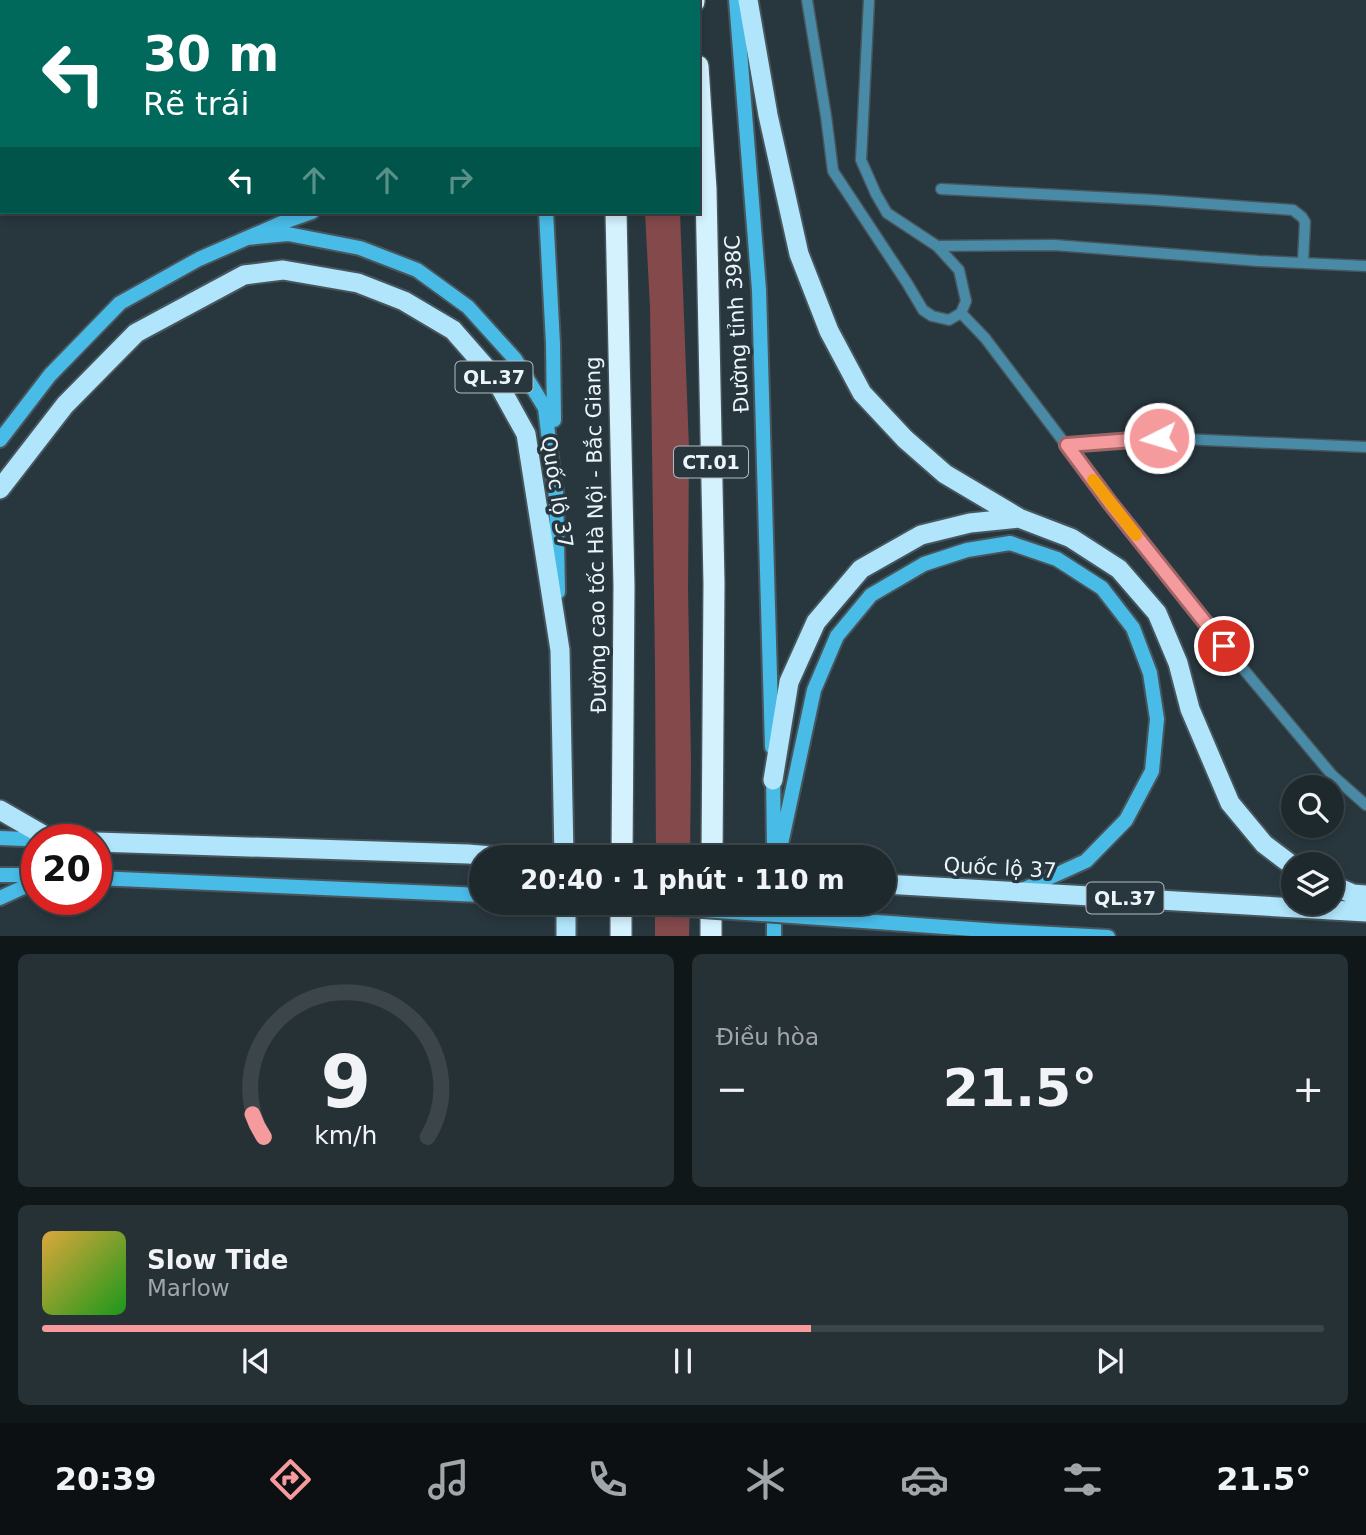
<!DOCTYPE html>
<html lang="vi">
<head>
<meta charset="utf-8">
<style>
	:root { --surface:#1e292e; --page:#263136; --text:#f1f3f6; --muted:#a1a6aa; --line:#3c454a; --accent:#f59b9d }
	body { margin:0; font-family:"DejaVu Sans",sans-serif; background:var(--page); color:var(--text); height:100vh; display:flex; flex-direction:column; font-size:26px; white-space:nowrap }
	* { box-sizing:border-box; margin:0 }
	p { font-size:23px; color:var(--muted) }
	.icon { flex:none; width:38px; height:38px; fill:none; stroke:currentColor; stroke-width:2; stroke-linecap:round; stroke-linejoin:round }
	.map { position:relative; height:936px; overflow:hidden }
	.details { display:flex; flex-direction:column; gap:18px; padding:18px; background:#101719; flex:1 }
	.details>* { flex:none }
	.banner { position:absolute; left:0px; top:0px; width:700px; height:214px; box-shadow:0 4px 10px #0003,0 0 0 2px var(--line); background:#00695c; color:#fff; overflow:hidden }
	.tools { position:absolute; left:1281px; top:775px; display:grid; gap:14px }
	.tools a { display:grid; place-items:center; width:63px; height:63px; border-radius:50%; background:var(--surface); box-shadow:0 4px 10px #0003,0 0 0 2px var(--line); font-size:35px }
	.speed { position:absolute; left:21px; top:824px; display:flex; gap:14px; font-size:35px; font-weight:700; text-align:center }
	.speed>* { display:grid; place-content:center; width:91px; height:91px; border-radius:50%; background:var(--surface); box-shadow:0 4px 10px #0003,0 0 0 2px var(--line); line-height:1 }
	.speed .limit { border:10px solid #d22; background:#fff; color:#111 }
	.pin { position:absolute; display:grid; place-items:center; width:60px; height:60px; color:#fff; margin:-30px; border:4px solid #fff; border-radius:50%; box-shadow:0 2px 7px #0007 }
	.me { position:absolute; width:77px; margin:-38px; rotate:265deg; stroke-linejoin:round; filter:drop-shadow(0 0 5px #0008) }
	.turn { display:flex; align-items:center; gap:24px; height:147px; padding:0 28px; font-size:32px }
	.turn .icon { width:91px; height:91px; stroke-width:2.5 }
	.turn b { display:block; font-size:49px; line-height:60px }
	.lanes { display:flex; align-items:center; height:66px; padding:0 28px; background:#0003; justify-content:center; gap:35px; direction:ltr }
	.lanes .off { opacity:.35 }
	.big { font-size:52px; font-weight:600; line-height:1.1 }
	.details .widget { flex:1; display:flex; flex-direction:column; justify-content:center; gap:10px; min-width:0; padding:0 24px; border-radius:10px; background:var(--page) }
	.details .dial { align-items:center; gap:0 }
	.dial svg { height:182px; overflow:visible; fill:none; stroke:var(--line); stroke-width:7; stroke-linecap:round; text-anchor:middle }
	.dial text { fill:var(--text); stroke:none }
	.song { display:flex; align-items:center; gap:21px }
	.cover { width:84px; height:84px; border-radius:10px; background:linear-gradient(135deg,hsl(40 70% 55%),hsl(120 70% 35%)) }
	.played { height:7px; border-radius:4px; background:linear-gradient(90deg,var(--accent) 60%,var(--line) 60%) }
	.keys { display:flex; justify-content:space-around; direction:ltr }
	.heat { display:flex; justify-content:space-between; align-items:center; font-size:38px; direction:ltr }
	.details .tiles { flex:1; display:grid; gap:18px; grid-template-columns:1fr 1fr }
	.widget:last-child { grid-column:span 2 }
	.trip { position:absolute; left:469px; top:845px; width:427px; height:70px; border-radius:35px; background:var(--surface); box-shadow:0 4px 10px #0003,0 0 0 2px var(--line); font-weight:600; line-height:70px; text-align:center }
	.tabs { display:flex; height:112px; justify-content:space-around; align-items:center; background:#0c1012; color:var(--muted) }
	.tabs .icon { width:49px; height:49px }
	.tabs .active { color:var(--accent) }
	.tabs b { font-size:32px; color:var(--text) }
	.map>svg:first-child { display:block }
	.green { fill:#83494b }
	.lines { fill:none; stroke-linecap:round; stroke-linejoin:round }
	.service-casing { stroke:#47555c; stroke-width:13 }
	.secondary-casing { stroke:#47555c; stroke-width:18 }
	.trunk-casing { stroke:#47555c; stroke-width:23 }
	.motorway-casing { stroke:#47555c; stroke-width:24 }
	.service { stroke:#498ba6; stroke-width:10 }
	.secondary { stroke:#49bbe7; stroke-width:14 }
	.trunk { stroke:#b0e5fc; stroke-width:19 }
	.motorway { stroke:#d4f1fe; stroke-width:21 }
	.secondary-bridge-casing { stroke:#47555c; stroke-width:18; stroke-linecap:butt }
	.secondary-bridge { stroke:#49bbe7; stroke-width:14 }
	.route-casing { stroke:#9f6566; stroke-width:18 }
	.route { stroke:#f59b9d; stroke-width:12 }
	.slow { stroke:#f59e0b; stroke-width:12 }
	.labels { text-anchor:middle; stroke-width:7; stroke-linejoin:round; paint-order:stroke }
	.shield { fill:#28373e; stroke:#b1bcc1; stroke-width:2 }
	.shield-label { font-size:19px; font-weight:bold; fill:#ecf5f9 }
	.street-label { font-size:21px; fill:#ecf5f9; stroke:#28373e }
</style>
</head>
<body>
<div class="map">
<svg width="1366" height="937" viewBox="0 0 1366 937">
	<rect width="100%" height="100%" fill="#28373e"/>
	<path class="green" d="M645,212H680L689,448L688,589L691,762L690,857H656L655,665L650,307Z
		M655,903H690L689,936L655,937Z"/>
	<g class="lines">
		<defs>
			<path id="service" d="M807,0L826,116L833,171L907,283L923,310L932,316L949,320L961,313L985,338L1110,503L1240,665L1332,775L1366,805
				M869,0L861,160L876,194L887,213L937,246L959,270L966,301L961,313
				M941,189L1154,200L1293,210L1302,217L1305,222L1303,262
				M937,246L1054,245L1259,261L1366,266
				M1067,445L1159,438L1366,447"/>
			<path id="secondary" d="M535,0V2
				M736,0L759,290L772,747
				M503,2V0
				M546,212L553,344L554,420
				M247,238L288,234L360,248L417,270L468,307L515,359L545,408L556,498
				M0,440L50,375L120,303L199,259L284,222L312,212
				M556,489L558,592
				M773,770L774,851
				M0,838L50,840
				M778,858L814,690L837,636L871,595L924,564L967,550L1010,543L1057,559L1102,588L1133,628L1150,673L1157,719L1152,771L1126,820L1086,861L1020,891
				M0,875H37
				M96,878L481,895
				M0,898L37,881
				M774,903V937
				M863,921L999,931L1108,937"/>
			<path id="trunk" d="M748,0L768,115L799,254L829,331L862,393L905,439L945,474L1019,518L1071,538L1119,569L1157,613L1178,663L1190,709L1230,803L1264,844L1293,866
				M0,489L65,405L136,333L244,275L283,270L358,283L404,301L453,330L495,378L526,434L560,650L564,858
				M773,780L789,682L816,622L861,569L921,535L970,523L1019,518
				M0,810L52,840
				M96,842L468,854L514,858
				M884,884L1366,912
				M1332,885L1353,894L1366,895
				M566,903V937"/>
			<path id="motorway" d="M604,0V2
				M694,0V2
				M698,66L706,189L714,583L712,858
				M616,212L624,586L622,858
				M621,937V903
				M711,937V903"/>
		</defs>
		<use href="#service" class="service-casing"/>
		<use href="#secondary" class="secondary-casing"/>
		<use href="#trunk" class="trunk-casing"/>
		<use href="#motorway" class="motorway-casing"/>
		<use href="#service" class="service"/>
		<use href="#secondary" class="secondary"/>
		<use href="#trunk" class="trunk"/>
		<use href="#motorway" class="motorway"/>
		<defs>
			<path id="secondary-bridge" d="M600,903L863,921"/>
		</defs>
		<use href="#secondary-bridge" class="secondary-bridge-casing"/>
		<use href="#secondary-bridge" class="secondary-bridge"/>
	</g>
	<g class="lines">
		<defs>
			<path id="route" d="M1159,438L1067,445L1110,503L1224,646"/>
		</defs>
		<use href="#route" class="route-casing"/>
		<use href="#route" class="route"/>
		<path class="slow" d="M1093,480L1136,535"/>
	</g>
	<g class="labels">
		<g class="shield">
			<rect x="455.5" y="361.5" width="77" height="31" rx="5"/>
			<rect x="674" y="446.5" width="74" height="31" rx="5"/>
			<rect x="1086.5" y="882.5" width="77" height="31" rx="5"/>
		</g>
		<g class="shield-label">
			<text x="494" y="384">QL.37</text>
			<text x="711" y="469">CT.01</text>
			<text x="1125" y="905">QL.37</text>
		</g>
		<g class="street-label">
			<text transform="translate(737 324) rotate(-93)" y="7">Đường tỉnh 398C</text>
			<text transform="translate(557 492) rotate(81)" y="7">Quốc lộ 37</text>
			<text transform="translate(596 535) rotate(-91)" y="7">Đường cao tốc Hà Nội - Bắc Giang</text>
			<text transform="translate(1000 868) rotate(3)" y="7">Quốc lộ 37</text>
		</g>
	</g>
</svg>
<div class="tools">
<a><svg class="icon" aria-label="search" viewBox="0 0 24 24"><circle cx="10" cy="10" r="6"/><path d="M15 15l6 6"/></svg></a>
<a><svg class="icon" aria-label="layers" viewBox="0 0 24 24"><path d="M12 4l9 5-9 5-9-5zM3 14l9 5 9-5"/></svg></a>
</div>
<div class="speed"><div class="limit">20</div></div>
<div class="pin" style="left:1224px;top:646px;background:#d93025"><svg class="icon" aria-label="arrive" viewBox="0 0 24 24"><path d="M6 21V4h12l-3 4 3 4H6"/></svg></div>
<svg class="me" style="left:1159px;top:438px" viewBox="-20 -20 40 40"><circle r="17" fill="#f59b9d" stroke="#fff" stroke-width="3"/><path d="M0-11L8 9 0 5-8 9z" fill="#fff"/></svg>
<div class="trip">20:40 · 1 phút · 110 m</div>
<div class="banner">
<div class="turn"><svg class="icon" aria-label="left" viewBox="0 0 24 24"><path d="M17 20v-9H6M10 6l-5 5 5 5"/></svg><div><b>30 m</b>Rẽ trái</div></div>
<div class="lanes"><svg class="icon" aria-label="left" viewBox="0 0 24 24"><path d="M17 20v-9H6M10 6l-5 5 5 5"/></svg><svg class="icon off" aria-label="ahead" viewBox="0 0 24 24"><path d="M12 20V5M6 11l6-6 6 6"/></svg><svg class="icon off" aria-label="ahead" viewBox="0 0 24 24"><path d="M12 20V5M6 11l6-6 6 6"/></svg><svg class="icon off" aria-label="right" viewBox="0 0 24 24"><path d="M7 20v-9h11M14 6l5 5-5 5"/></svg></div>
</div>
</div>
<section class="details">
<div class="tiles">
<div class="widget dial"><svg viewBox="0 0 100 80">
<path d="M14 69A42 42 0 1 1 86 69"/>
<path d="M14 69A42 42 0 0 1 9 59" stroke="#f59b9d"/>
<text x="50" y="56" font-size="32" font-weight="700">9</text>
<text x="50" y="72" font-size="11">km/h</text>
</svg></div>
<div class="widget"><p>Điều hòa</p>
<div class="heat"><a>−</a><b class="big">21.5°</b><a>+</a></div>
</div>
<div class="widget">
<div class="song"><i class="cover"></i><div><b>Slow Tide</b><p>Marlow</p></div></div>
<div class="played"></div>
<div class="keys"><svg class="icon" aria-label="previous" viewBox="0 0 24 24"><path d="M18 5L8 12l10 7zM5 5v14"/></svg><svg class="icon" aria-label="pause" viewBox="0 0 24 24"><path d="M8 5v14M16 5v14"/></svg><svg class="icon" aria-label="next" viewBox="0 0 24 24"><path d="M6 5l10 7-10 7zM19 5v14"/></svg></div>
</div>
</div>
</section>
<nav class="tabs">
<b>20:39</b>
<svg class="icon active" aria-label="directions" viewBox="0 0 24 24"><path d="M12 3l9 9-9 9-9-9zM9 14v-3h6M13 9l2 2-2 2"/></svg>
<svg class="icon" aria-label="music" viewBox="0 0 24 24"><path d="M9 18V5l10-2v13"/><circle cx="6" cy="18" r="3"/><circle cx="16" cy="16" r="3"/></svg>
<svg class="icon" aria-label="phone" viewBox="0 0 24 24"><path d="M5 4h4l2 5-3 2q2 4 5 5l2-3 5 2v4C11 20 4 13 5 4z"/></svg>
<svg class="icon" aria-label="climate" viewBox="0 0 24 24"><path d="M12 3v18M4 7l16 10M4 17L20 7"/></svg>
<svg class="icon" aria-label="car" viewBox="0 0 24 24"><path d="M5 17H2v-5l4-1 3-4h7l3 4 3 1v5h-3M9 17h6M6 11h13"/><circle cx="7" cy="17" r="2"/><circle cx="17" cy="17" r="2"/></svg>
<svg class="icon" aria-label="filters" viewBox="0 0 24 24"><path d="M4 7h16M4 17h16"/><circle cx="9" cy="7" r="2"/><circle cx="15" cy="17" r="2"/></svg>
<b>21.5°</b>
</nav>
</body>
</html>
